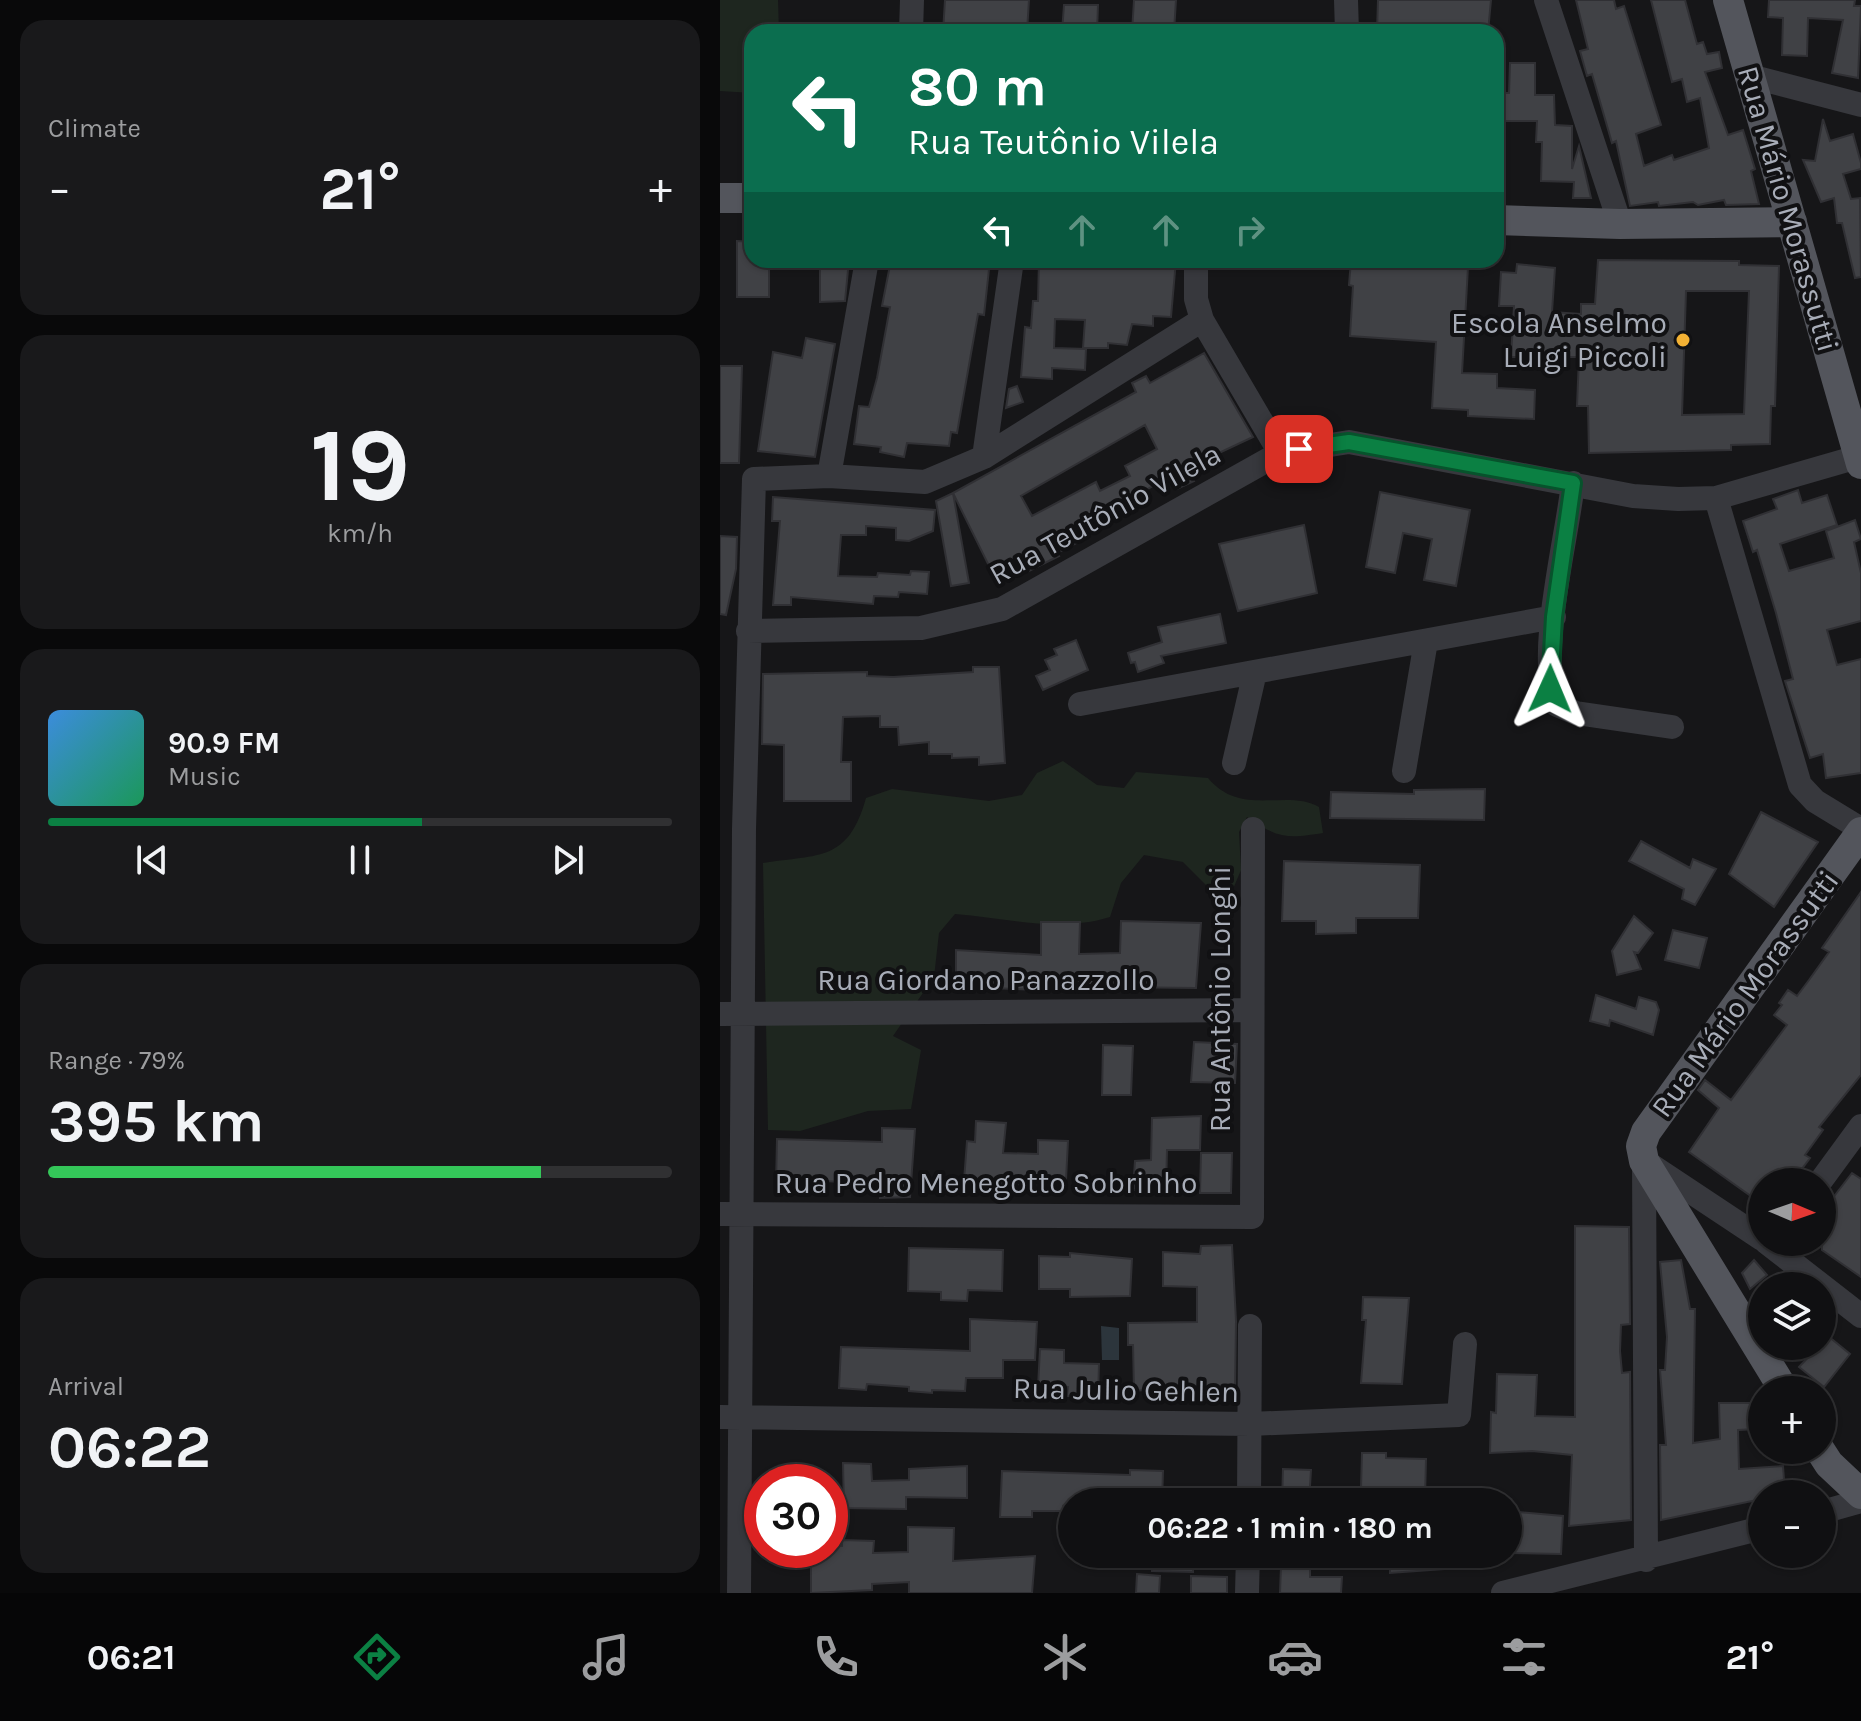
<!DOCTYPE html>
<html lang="en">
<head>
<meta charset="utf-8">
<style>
	:root { --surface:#101012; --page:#19191b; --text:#f1f3f6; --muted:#9c9d9f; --line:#303032; --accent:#0b8043 }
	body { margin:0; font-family:Karla,sans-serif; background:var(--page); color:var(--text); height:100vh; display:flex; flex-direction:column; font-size:30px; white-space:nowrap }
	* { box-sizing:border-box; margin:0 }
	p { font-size:26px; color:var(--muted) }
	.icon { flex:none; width:44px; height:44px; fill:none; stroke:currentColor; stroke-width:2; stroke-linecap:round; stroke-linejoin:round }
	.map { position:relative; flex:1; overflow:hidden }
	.sheet { display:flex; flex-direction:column; gap:20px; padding:20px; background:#09090a; width:720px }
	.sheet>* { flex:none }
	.top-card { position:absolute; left:24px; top:24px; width:760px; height:244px; border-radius:24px; box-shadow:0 2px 6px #0004,0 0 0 2px var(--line); background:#0b6e4f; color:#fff; overflow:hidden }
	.needle { width:52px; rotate:92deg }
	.buttons { position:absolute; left:1028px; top:1168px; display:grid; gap:16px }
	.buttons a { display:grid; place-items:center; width:88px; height:88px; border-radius:50%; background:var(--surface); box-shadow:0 2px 6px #0004,0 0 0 2px var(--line); font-size:40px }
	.speed { position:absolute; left:24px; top:1464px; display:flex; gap:16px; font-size:40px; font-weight:700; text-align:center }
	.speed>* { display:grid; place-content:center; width:104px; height:104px; border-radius:50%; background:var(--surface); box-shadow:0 2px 6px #0004,0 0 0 2px var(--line); line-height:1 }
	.speed .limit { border:12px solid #d22; background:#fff; color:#111 }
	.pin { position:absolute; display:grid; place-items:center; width:68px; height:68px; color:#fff; margin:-34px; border-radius:16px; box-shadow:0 4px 12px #0006 }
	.me { position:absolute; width:88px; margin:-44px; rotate:1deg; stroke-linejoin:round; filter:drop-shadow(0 0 6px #0008) }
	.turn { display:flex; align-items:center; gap:28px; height:168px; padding:0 32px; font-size:36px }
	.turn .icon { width:104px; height:104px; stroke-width:2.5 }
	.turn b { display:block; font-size:56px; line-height:68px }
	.lanes { display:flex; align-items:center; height:76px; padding:0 32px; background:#0003; justify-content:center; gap:40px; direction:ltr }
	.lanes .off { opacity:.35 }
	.big { font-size:60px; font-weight:700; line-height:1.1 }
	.sheet .widget { flex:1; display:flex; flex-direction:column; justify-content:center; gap:12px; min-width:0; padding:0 28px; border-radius:24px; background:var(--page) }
	.sheet .dial { align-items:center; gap:0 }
	.dial b { font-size:104px; line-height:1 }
	.song { display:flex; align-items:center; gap:24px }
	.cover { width:96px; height:96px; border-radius:12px; background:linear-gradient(135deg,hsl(210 70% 55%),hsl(150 70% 35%)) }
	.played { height:8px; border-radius:4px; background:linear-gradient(90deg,var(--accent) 60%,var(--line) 60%) }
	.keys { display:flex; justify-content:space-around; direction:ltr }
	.heat { display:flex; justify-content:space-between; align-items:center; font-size:44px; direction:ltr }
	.charge { height:12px; border-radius:6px; background:linear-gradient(90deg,#34c759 79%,var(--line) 0) }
	.trip { position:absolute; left:338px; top:1488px; width:464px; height:80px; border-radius:40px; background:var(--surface); box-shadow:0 2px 6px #0004,0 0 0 2px var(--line); font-weight:700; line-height:80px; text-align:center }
	.dock { display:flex; height:128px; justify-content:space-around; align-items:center; background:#060607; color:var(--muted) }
	.dock .icon { width:56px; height:56px }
	.dock .current { color:var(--accent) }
	.dock b { font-size:36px; color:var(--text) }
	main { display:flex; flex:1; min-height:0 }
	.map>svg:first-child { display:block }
	.green { fill:#1e261f }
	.water { fill:#2c353c }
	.building { fill:#404145; stroke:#303034; stroke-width:2; fill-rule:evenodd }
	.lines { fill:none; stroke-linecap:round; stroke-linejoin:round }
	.minor { stroke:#37383d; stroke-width:24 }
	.major { stroke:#53555c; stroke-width:30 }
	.route-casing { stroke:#07532c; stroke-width:20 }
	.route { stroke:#0b8043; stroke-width:14 }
	.poi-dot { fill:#f2b134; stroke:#111113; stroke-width:3 }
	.labels { text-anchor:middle; stroke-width:8; stroke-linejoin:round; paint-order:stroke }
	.street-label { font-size:30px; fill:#a8adb8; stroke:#111113 }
	.poi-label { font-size:30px; fill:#a8adb8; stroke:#111113; text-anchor:end }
</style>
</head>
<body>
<main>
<section class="sheet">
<div class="widget"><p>Climate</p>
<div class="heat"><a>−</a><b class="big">21°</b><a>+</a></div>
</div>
<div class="widget dial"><b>19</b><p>km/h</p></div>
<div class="widget">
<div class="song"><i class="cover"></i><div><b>90.9 FM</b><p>Music</p></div></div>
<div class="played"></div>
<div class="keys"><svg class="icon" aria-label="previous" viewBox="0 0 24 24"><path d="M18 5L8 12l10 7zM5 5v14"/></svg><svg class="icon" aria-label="pause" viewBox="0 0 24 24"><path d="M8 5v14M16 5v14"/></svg><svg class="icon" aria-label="next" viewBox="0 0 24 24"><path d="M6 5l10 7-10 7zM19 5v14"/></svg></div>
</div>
<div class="widget"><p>Range · 79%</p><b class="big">395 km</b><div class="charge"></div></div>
<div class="widget"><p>Arrival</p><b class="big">06:22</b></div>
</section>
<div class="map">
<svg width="1141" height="1593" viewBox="0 0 1141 1593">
	<rect width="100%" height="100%" fill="#161618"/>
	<path class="green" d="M0,0H58L59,32H32V93L0,91Z
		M343,761L377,785L404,788L416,772L488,778C521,818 567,788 599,807L603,833C567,839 557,838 527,817L519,832L521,870L513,889L489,888L463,862L424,855L401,883L390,917C338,933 288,918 235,914L219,933L214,977L173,1036L201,1050L191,1109L148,1111L80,1131L48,1130L43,863C100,854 128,862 146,798L172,789L269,801L302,795L317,773Z"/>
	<path class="water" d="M381,1326L399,1328V1360H382Z"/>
	<path class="building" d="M225,0H309L307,32H223Z
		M414,0H456L454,32H412Z
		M658,0H771L768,32H657Z
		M856,0H894L896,9L904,6L941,125L916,134L924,166L952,155L954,160L989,148L980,98L967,102L962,79L952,82L931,0H965L977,44L983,42L987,54L999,52L1002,68L985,72L1008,135L1023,130L1035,169L1031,171L1039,204L1006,205L1004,200L978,205L973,202L939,206L938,202L910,206L896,141L892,143L872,74L867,76L860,51L868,49Z
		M1049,0H1135L1134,6H1141L1138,78L1112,73L1123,20L1088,18L1087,56L1062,55L1063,18L1048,17Z
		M344,5H378L377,32H342Z
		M790,63H815V95H834L835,125L852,126V169L859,146L871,198H853L854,182L821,181L822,142H816L817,121H780V93H789Z
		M1103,119L1110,141L1133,134L1141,163V169L1123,174L1131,199L1140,198L1141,277L1135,278L1122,223H1117L1114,198L1101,202L1083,160L1095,161Z
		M17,241L32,242V260H49V297H17Z
		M100,260H129L125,301L100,302Z
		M171,260H270L264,315L258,314L237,433L231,432L229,446L187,443L184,457L160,452L161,447L134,444L139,406L149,407L157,378L170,307L162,306Z
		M319,260H456L451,317L433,316V326L412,324L407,345L388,343V348H363L365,320L335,319L334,348L366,349L365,370L332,368V379L301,377L305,327L311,328L313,301H318Z
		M631,260L748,267L742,373L777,374V388L815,390L814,419L748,416V410L712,408L716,342L630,336L633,286L629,285Z
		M878,260L1019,261V265L1059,266L1055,406H1051L1050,444L1011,445V450L869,453L868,406H857L859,357H791L794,306H779L781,272L796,273L797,264L835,268L832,312L861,314V304H875ZM966,291H1029L1024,414L962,415Z
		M86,338L115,344L95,457L38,451L53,352L82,358Z
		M484,353L533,437L467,468L474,481L457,489L451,476L360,527L366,538L337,553L339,556L309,571L305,564L275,578L233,493L416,392L412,383L426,376L430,383ZM425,425L437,449L405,466L410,476L380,491L376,482L312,516L301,496Z
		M0,366H22L19,463H0Z
		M297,386L303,402L286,408L289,389Z
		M1078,490L1082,503L1107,495L1117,525L1060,544L1069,571L1114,558L1106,531L1135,520L1141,539L1134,542L1141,573V621L1107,630L1117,665L1141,659V773L1106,778L1103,754L1090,758L1065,681L1073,679L1056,613L1037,550L1033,552L1023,521L1057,509L1053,499Z
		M660,492L750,510L736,586L704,580L712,539L683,533L675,573L646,567Z
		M233,493L249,583L231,586L216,501Z
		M53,497L215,510L213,531L189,541L176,540V528L146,526V535H121L118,576L157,577L158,573L190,575L191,571L209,572L207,594L179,592L178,597L154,596L153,604L71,597V605H53L60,521H52Z
		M584,525L597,593L518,611L499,544Z
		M0,536L17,537L16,569L6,615L0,614Z
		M500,614L506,643L441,656L444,663L418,672L415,662L411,663L408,653L442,642L438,627Z
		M356,640L368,670L323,690L316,676L330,670L325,660L337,655L334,649Z
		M253,667H279L285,763L259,765V757L232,758V754H209V742L179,745L178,727H160V716L123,717L121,762H131V801H64V745L42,744L43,674L147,672V676L173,677L253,672Z
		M765,789L764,820L610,818L611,792L694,794V790Z
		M1041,812L1098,842L1054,907L1009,874Z
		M921,841L970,868L973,859L996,869L975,905L962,899L964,889L909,861Z
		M564,861L700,865L698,918H636V933L596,934V921H562Z
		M1141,892V1075L1099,1127L1103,1130L1085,1155L1090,1158L1072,1182H1042V1204L969,1152L999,1108L978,1090L985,1080L1011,1100L1067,1025L1054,1015L1062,1005L1059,1003L1068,990L1077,996L1089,980L1109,952L1102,948Z
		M914,916L933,933L918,953L914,952L921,969L897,975L892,951Z
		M401,921L481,923L476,988L315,986V990L236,986V950L321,955V922H360L359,954L400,953Z
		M953,930L987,938L979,968L945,960Z
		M876,995L916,1009L919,997L936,1002L939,1010L933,1035L890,1020L889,1026L870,1021Z
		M474,1042L517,1044L515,1083L471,1082Z
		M383,1045L413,1046L411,1095H382Z
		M481,1116L480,1150H447L446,1189L413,1190L415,1161L431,1160L432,1118Z
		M256,1121L286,1123L283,1153L318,1154V1140L348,1141L346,1180L312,1179V1185L244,1181L247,1141L255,1142Z
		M162,1128L195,1129L190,1197L160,1198L161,1184L104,1181L103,1186L56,1185L57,1139L162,1142Z
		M481,1153H512L511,1193H480Z
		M1132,1173L1141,1179V1277L1102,1250V1212Z
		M855,1226L909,1227L910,1324L901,1325L900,1351L902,1373L910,1372L911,1520L849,1526L852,1455L812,1451L770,1453L771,1412L776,1413L777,1374L817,1375L815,1416L855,1417Z
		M512,1245L516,1321L515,1390H485V1385L414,1391L413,1345H408V1323L477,1322V1287L443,1286V1252L480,1254L481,1246Z
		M189,1248L283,1250L282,1291L248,1290L247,1301L221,1300V1292L188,1291Z
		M350,1253L412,1259L410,1296L350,1297V1289H319V1256L350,1257Z
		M961,1260L970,1309H975L973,1443L1000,1439L999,1403H1037L1038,1429L1018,1430L1019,1469L1063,1466L1065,1494H1042V1499L941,1520L940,1445H946L940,1370H945L947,1337L940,1262Z
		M1034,1260L1047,1275L1030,1289L1022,1273Z
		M643,1297L689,1298L682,1384L641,1383L646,1320H642Z
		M250,1319L317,1322L315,1360H283V1378H246L245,1391L212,1390V1393L189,1391V1387L147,1384L146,1390L119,1388L121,1347L250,1351Z
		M1108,1336L1130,1354L1104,1387L1079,1367Z
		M320,1349L344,1350V1363L379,1364L378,1397L347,1396L348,1387H318Z
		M642,1453H666V1458L706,1459L705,1498L674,1499V1489L641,1488Z
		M123,1463L151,1464L152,1481L189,1480V1469L247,1466V1498L186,1497V1509L124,1508Z
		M563,1469L591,1470L589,1502H562Z
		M410,1470L443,1471L442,1502H352V1505L343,1506V1511H312V1517H280L282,1471L410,1475Z
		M788,1511L843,1516L841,1554L788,1553Z
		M188,1527L234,1528L233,1561L315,1556L312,1593H189V1582L152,1584V1590L91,1593V1550H110V1545L122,1546V1540L154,1541L153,1553L188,1552Z
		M432,1554H473V1572L432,1571Z
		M670,1554H738V1568L670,1573Z
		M561,1566H590V1577H622L621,1593H560Z
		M417,1574L440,1576L439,1593H416Z
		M471,1576L507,1577V1593H471Z"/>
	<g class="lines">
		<path class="minor" d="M626,0L627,32
			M826,0L900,224
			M191,32L192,0
			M1030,76L1141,105
			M476,260V299L482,320L560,453
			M264,457L292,260
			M109,476L147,260
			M853,483C847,540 816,655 837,705L856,713L952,727
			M996,498L1080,785L1095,801L1141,829
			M28,631L201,628L282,609L560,453L629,442L913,496L958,499L996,498L1141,456
			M360,704L834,617
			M514,763L535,672
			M684,771L706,641
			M0,1014L532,1010
			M924,1161L926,1560
			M926,1162L1042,1239
			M1100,1182L1141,1126
			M0,1214L532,1217L533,829
			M1046,1242L1141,1316
			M0,1417L530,1424L739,1415L745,1344
			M529,1502L530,1326
			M1102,1512L1141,1501
			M19,1593L24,829L34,479L109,476L205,482L264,457L482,320
			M527,1593L528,1554
			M783,1593L1042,1528"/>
		<path class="major" d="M1008,0L1141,464
			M0,198H32
			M776,220L900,224L1072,222
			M1064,1390L924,1161L921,1146L926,1132L1141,832
			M1100,1450L1109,1464L1141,1494"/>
	</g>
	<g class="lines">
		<defs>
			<path id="route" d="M579,449L629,442L853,483L834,617L830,689"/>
		</defs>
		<use href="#route" class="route-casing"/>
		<use href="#route" class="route"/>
	</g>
	<circle class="poi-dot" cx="963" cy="340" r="8"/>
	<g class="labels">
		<g class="street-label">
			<text transform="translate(1068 209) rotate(74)" y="10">Rua Mário Morassutti</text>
			<text transform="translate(385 514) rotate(-29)" y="10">Rua Teutônio Vilela</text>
			<text x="266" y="990">Rua Giordano Panazzollo</text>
			<text transform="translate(1025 994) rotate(-54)" y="10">Rua Mário Morassutti</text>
			<text transform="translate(500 999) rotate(-90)" y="10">Rua Antônio Longhi</text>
			<text x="266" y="1193">Rua Pedro Menegotto Sobrinho</text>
			<text transform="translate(406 1390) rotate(1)" y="10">Rua Julio Gehlen</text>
		</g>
		<g class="poi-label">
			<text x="947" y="333">Escola Anselmo<tspan x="947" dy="34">Luigi Piccoli</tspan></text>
		</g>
	</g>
</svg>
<div class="buttons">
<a><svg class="needle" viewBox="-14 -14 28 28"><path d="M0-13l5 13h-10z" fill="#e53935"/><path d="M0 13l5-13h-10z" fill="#9c9d9f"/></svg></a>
<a><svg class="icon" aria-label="layers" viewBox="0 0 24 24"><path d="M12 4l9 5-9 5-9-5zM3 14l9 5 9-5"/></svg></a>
<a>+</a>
<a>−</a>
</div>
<div class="speed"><div class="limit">30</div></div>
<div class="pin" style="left:579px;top:449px;background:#d93025"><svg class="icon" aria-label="arrive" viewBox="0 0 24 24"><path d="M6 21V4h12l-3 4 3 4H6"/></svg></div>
<svg class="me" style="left:830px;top:689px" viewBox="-20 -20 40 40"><path d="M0-17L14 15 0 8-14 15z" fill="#0b8043" stroke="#fff" stroke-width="4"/></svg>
<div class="trip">06:22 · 1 min · 180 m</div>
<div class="top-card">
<div class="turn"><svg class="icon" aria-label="left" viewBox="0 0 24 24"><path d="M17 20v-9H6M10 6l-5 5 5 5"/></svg><div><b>80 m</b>Rua Teutônio Vilela</div></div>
<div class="lanes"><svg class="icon" aria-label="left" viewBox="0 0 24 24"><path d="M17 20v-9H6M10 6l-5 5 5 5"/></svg><svg class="icon off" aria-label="ahead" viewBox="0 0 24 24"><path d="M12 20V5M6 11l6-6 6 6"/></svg><svg class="icon off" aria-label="ahead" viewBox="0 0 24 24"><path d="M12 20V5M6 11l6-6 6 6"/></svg><svg class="icon off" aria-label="right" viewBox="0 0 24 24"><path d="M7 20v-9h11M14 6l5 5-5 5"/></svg></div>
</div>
</div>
</main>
<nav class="dock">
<b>06:21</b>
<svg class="icon current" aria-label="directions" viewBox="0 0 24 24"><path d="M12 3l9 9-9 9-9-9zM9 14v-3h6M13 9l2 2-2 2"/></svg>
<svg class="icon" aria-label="music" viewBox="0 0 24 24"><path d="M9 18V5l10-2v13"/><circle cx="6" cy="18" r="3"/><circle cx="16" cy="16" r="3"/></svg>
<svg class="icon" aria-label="phone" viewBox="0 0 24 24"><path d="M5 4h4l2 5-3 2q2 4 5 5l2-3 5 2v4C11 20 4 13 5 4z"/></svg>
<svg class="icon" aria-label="climate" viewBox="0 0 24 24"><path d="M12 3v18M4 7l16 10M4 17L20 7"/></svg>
<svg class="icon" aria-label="car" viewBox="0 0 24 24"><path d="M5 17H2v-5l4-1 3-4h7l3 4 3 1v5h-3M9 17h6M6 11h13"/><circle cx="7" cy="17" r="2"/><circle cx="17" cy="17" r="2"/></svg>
<svg class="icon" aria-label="filters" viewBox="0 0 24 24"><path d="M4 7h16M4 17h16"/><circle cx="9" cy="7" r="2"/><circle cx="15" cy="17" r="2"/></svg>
<b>21°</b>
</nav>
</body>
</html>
